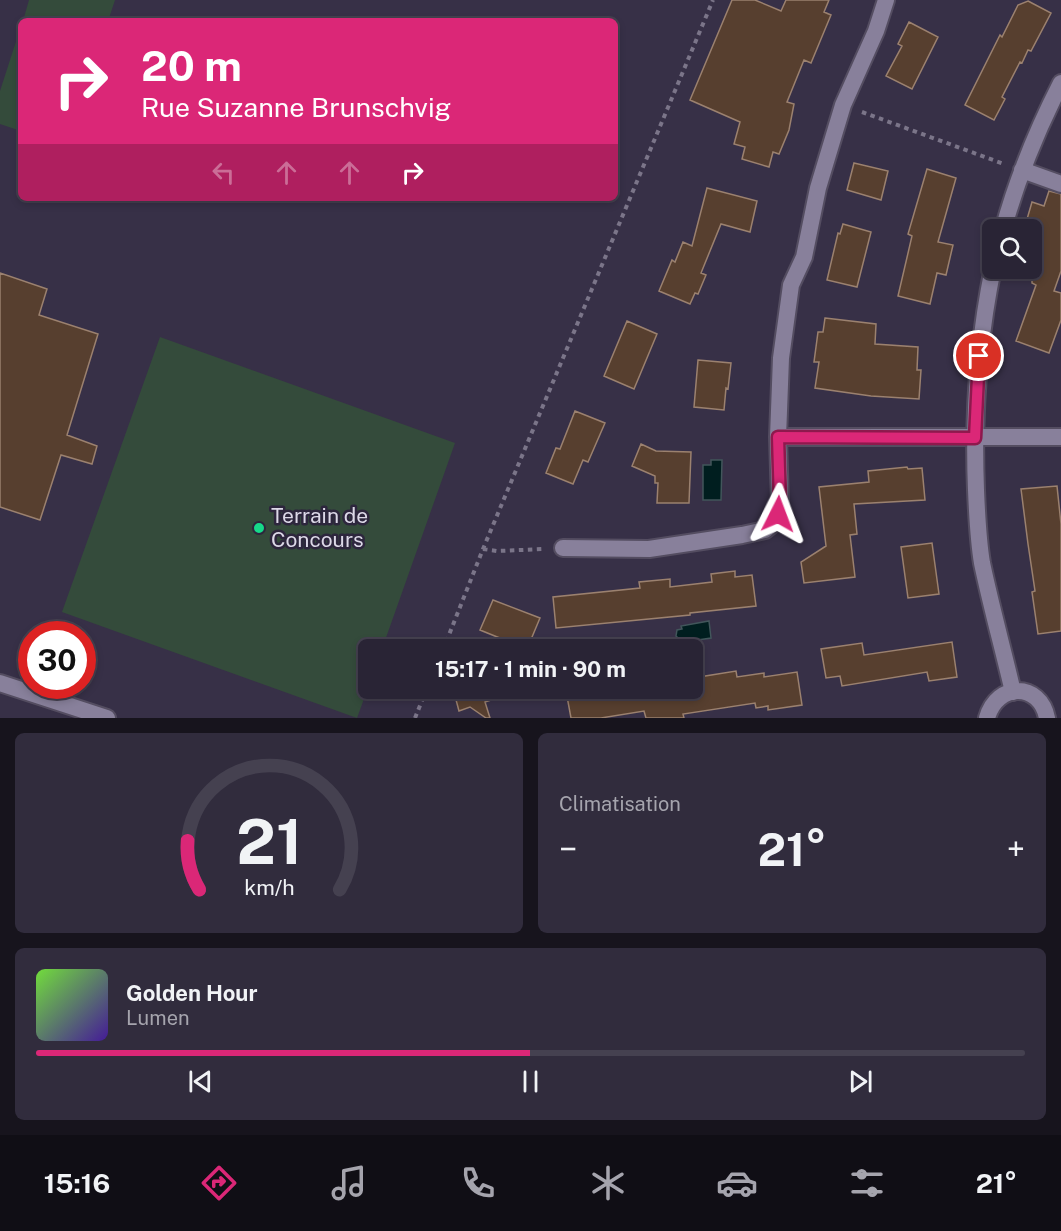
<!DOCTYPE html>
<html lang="fr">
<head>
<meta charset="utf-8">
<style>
	:root { --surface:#292435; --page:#312c3d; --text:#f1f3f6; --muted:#a5a4ad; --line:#454150; --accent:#db2777 }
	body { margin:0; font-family:"Public Sans",sans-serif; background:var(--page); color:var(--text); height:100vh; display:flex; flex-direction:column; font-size:22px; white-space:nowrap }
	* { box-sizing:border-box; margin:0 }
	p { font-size:20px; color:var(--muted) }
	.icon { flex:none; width:33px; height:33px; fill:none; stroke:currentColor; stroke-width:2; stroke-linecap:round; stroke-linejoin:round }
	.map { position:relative; height:718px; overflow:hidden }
	.details { display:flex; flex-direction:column; gap:15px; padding:15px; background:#17141d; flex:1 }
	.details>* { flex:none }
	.hud { position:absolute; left:18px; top:18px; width:600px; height:183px; border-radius:9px; box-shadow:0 3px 9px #0003,0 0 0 2px var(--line); background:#db2777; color:#fff; overflow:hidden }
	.buttons { position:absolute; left:982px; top:219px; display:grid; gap:12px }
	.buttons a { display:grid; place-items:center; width:60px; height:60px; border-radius:9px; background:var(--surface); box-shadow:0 3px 9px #0003,0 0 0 2px var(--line); font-size:30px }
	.speed { position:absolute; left:18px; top:621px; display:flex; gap:12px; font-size:30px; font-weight:700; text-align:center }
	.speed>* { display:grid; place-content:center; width:78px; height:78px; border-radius:50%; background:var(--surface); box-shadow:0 3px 9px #0003,0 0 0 2px var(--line); line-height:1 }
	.speed .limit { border:9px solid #d22; background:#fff; color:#111 }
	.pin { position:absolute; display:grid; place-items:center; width:51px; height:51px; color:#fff; margin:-26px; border:3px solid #fff; border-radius:50%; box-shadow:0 2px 6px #0007 }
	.me { position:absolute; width:66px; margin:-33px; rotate:3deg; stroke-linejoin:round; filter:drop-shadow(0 0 4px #0008) }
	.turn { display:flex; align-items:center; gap:21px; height:126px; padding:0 24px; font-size:27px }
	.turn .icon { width:78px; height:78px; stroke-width:2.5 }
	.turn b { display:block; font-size:42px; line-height:51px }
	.lanes { display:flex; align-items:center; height:57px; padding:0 24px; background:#0003; justify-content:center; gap:30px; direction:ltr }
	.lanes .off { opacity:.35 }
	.big { font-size:45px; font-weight:700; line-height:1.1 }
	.details .tile { flex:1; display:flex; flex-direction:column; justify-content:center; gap:9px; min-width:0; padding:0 21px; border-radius:9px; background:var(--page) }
	.details .dial { align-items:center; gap:0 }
	.dial svg { height:156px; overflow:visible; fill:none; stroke:var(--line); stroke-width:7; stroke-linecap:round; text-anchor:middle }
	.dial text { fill:var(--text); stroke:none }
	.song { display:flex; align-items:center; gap:18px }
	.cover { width:72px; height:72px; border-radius:9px; background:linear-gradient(135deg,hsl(100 70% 55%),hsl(260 70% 35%)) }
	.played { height:6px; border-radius:3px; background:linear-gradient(90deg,var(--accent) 50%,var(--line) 50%) }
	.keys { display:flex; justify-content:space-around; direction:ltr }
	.heat { display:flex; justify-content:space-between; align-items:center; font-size:33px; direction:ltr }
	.details .tiles { flex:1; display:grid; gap:15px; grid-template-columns:1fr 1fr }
	.tile:last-child { grid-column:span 2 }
	.trip { position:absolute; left:358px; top:639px; width:345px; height:60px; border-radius:9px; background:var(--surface); box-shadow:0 3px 9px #0003,0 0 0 2px var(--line); font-weight:700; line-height:60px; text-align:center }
	.dock { display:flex; height:96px; justify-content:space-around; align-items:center; background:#100e15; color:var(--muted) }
	.dock .icon { width:42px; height:42px }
	.dock .selected { color:var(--accent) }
	.dock b { font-size:27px; color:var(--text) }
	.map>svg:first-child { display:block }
	.green { fill:#344b3b }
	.water { fill:#001e1f; stroke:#42565b; stroke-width:1.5 }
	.building { fill:#573f2f; stroke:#9b816f; stroke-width:1.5 }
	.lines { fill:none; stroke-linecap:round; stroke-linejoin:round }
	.minor-casing { stroke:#544d61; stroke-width:20 }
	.path { stroke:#7b7589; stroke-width:4; stroke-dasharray:4.5 4.5; stroke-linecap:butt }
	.minor { stroke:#88809b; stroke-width:16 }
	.route-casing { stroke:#8e194d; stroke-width:15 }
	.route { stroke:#db2777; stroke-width:10 }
	.poi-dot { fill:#17d989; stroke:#2d263d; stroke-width:2 }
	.labels { text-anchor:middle; stroke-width:5; stroke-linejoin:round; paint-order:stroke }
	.poi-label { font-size:21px; fill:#dcd8e7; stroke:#2d263d; text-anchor:start }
</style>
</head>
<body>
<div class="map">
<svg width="1061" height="718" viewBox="0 0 1061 718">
	<rect width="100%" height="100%" fill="#373047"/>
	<path class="green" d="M29,0H115L108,21H23Z
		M21,26V131L0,124V91Z
		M160,337L455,443L382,649L369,650V685L357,718L62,612Z"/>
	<path class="water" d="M711,460H722L721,500H703V465H711Z
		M709,621L711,638L684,642L683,639H679L676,636L677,630L682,629L681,626Z"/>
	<path class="building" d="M732,0H755L781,11L786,0H829L824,12L831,15L811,63L804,60L787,102L794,104L789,130L779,154L773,152L769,167L742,159L745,147L734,144L740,122L690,100Z
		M1028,1L1051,13L1031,51L1028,50L1022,63L1020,62L1002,97L1005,99L994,120L965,105L1000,35L1002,37L1018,5Z
		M909,22L938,37L912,89L886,76L902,46L898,44Z
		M854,163L888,171L881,200L847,190Z
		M927,169L956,178L938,242L953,245L946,275L937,273L930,304L898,296L912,236L908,234Z
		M707,188L757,201L750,232L721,224L701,273L706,275L698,294L695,293L690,304L659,291L672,260L675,262L683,242L692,246Z
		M1049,191L1061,194V271L1054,291L1061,293V320L1049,353L1016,341L1036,285L1032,283V228L1025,226L1032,202L1044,206Z
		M843,224L871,232L857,287L827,280L838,233L840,234Z
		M0,273L47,289L39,315L98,334L67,435L97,446L92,464L61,455L40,520L0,507Z
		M825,318L876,324L875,344L918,347L917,370H921L919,399L871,396L815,388L819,362H814L818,332H823Z
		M627,321L657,334L634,389L604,376Z
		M698,360L731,363L728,389L726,388L724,410L694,407Z
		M575,411L605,423L588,462L583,460L573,484L546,473L556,448L560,449Z
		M641,444L656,451L691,452L689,503H657L658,483H655V476L632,466Z
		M907,467L908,469L922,468L925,500L854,504L857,534L850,535L855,577L804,583L801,562L826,546L819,487L869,482L868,471Z
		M1057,486L1061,524V631L1038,634L1032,592L1035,591L1028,544L1021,489Z
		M932,543L939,594L908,598L901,547Z
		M735,571V577L752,575L756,606L690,613V615L556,628L553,597L640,588L639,582L670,579V587L712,582L711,574Z
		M493,600L540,618L527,649L480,630Z
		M952,642L957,677L929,681L927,672L842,686L840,676L826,678L821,649L862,643L864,655Z
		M736,671L737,677L764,673V677L797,672L802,705L768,710V706L756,708L755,703L683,714L684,718H646L644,711L601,718H571L566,691L584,688H693V678Z
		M443,688H514L515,692L485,702L490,718H486L470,707L459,711L455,696Z"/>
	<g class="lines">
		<defs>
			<path id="minor" d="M1022,170L1061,184
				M1003,230C1017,179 1037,130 1061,83
				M993,268C978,341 973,415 976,490C977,514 978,539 982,563C991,606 1003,649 1013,692
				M778,437H1061
				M563,548L649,549L742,535L765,530L774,523L778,514L780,503L778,437L781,358L791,285L804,257L818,188L843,105L876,31L886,0
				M0,683L107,718
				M987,718C997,682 1040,682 1047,718"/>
		</defs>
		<use href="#minor" class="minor-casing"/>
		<path class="path" d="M862,112L1004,164
			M483,549L497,551L544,549
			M443,650L483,549L713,0
			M415,718L427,688"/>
		<use href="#minor" class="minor"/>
	</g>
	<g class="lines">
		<defs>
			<path id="route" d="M778,514L780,503L778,437L975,438L979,356"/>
		</defs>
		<use href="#route" class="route-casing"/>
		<use href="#route" class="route"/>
	</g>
	<circle class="poi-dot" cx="259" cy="528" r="6"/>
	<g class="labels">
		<g class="poi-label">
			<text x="271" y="523">Terrain de<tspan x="271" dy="24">Concours</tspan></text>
		</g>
	</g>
</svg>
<div class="buttons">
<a><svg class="icon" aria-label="search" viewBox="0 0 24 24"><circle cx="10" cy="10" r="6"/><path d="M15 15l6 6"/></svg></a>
</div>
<div class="speed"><div class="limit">30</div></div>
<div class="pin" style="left:979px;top:356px;background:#d93025"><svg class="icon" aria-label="arrive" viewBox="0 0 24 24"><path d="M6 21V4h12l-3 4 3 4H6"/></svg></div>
<svg class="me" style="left:778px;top:514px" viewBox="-20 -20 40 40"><path d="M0-17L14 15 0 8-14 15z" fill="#db2777" stroke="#fff" stroke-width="4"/></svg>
<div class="trip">15:17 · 1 min · 90 m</div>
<div class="hud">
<div class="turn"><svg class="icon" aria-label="right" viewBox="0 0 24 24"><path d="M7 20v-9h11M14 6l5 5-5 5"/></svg><div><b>20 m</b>Rue Suzanne Brunschvig</div></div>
<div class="lanes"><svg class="icon off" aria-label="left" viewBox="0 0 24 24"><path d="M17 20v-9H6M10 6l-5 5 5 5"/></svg><svg class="icon off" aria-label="ahead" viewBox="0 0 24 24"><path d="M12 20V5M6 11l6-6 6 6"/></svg><svg class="icon off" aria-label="ahead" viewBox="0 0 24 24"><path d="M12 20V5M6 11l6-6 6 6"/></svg><svg class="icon" aria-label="right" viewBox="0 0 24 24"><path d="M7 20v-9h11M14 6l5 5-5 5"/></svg></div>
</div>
</div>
<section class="details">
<div class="tiles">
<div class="tile dial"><svg viewBox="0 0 100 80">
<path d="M14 69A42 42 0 1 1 86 69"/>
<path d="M14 69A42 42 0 0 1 8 44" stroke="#db2777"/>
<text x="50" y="56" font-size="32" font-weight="700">21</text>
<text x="50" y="72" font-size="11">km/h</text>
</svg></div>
<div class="tile"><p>Climatisation</p>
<div class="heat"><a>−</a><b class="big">21°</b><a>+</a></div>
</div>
<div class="tile">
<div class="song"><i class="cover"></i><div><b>Golden Hour</b><p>Lumen</p></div></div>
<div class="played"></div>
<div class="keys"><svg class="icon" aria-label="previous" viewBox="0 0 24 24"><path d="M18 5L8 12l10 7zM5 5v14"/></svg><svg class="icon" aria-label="pause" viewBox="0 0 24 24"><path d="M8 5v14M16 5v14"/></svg><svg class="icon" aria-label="next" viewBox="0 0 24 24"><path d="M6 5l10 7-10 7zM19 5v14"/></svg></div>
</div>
</div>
</section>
<nav class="dock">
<b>15:16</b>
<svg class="icon selected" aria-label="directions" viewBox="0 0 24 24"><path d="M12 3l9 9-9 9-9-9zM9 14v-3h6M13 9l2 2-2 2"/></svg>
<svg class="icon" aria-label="music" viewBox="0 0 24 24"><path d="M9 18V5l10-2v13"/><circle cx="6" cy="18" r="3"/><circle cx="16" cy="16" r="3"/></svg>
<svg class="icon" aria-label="phone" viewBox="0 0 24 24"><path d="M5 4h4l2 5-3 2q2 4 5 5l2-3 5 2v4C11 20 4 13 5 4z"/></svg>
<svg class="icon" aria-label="climate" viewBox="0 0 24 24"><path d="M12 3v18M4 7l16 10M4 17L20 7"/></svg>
<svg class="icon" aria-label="car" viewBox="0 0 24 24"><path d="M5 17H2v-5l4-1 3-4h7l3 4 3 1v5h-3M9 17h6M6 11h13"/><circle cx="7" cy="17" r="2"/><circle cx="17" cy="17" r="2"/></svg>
<svg class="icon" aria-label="filters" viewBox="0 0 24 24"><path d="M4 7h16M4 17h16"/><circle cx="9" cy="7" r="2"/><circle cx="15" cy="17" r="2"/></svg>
<b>21°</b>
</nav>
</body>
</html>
